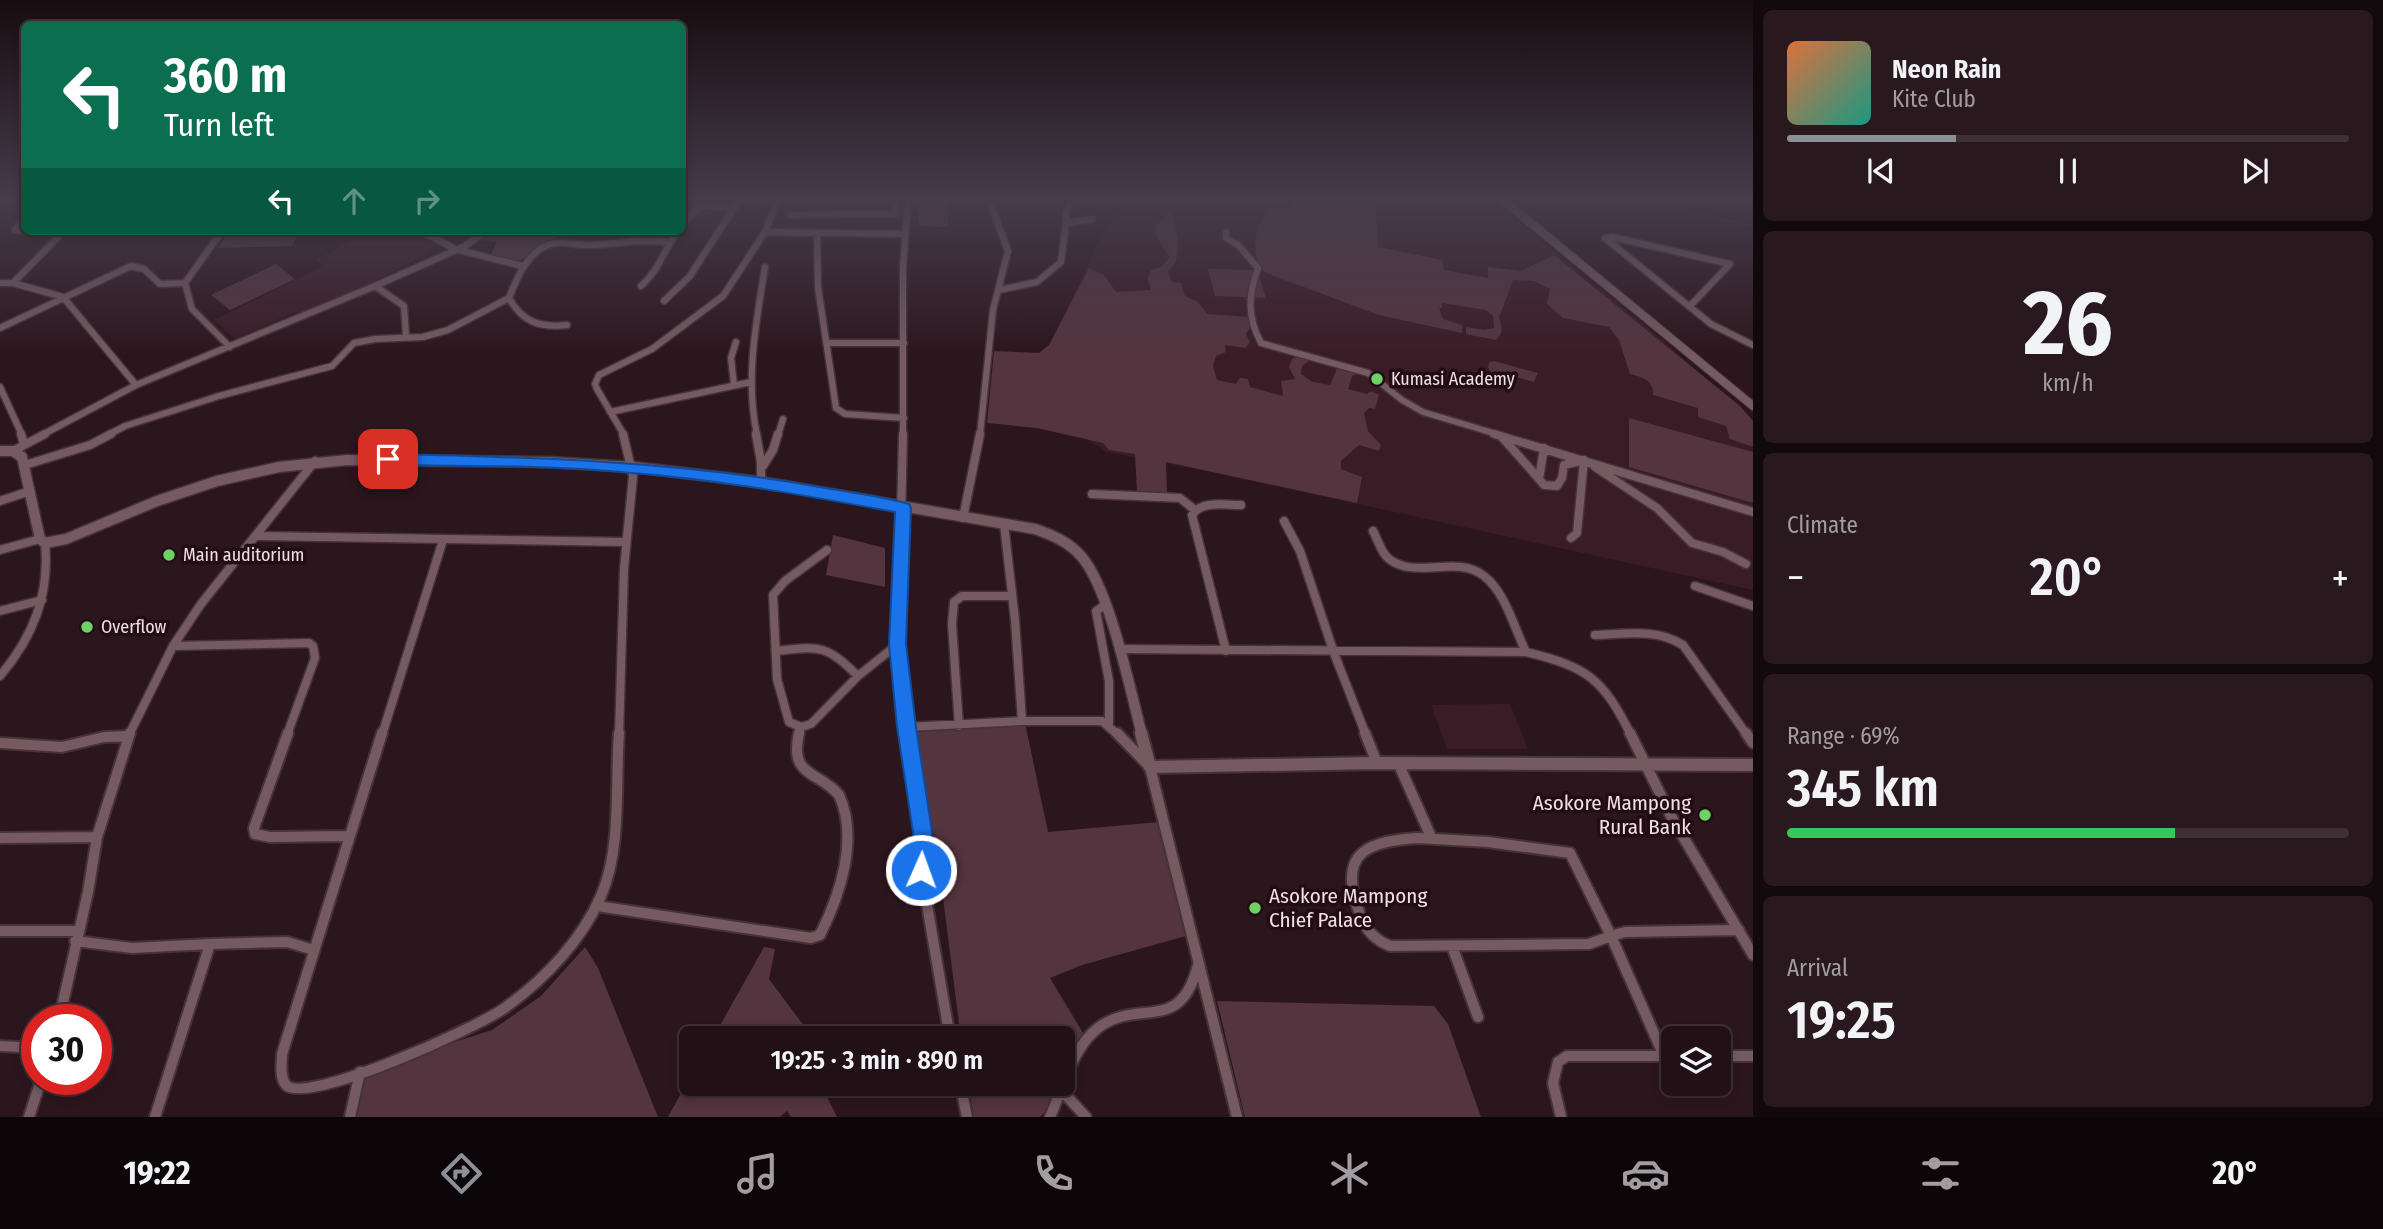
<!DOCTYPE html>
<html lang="en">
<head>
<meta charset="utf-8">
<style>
	:root { --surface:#211016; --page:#29191f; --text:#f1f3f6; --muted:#a29da1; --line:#3e3035; --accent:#8c9099 }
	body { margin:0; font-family:"Fira Sans Condensed",sans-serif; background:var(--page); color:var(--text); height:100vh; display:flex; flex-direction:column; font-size:26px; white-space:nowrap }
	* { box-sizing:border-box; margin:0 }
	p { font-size:23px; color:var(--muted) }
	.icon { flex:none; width:38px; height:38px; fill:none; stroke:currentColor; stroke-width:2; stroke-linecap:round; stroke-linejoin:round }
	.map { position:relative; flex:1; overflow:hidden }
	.sheet { display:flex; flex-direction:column; gap:10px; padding:10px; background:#12090c; width:630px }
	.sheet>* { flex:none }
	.guide { position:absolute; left:21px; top:21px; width:665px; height:214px; border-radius:10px; box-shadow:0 4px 10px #0003,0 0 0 2px var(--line); background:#0b6e4f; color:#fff; overflow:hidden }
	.controls { position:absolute; left:1661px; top:1026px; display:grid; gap:14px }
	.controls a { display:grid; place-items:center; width:70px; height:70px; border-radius:10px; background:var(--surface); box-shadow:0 4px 10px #0003,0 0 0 2px var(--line); font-size:35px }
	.speed { position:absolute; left:21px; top:1004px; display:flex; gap:14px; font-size:35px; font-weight:700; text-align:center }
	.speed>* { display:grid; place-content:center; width:91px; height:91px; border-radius:50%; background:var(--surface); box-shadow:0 4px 10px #0003,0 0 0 2px var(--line); line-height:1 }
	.speed .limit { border:10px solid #d22; background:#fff; color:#111 }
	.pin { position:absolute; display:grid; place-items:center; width:60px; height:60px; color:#fff; margin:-30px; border-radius:14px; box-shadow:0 4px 10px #0006 }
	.me { position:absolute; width:77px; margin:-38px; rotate:2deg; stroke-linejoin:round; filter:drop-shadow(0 0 5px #0008) }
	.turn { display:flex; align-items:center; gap:24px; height:147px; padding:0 28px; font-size:32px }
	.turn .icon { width:91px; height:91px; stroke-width:2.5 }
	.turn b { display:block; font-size:49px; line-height:60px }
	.lanes { display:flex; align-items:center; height:66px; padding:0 28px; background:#0003; justify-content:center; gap:35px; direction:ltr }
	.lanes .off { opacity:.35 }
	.big { font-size:52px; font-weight:600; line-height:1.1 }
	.sheet .tile { flex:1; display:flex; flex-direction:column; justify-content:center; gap:10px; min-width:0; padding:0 24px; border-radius:10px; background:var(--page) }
	.sheet .dial { align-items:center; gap:0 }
	.dial b { font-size:91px; line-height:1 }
	.song { display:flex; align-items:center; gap:21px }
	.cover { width:84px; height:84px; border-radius:10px; background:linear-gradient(135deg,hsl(20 70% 55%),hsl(170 70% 35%)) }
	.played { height:7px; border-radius:4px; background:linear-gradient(90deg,var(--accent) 30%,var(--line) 30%) }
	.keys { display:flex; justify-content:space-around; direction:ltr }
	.heat { display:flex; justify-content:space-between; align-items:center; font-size:38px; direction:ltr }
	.charge { height:10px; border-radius:5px; background:linear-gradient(90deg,#34c759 69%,var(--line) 0) }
	.trip { position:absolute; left:679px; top:1026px; width:396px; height:70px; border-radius:10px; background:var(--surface); box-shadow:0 4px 10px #0003,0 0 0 2px var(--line); font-weight:600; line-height:70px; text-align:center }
	.tab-bar { display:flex; height:112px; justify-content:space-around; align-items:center; background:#0d0609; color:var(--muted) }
	.tab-bar .icon { width:49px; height:49px }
	.tab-bar .active { color:var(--accent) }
	.tab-bar b { font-size:32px; color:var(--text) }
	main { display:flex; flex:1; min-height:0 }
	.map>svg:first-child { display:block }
	.built { fill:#3a1c26 }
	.green { fill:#54343e }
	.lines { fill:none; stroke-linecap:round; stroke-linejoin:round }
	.stream { stroke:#1a3b17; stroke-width:2 }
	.minor-far2-casing { stroke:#443338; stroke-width:9 }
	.minor-far1-casing { stroke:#443338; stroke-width:11 }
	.minor-casing { stroke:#443338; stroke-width:14 }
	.tertiary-far2-casing { stroke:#443338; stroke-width:10 }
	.tertiary-far1-casing { stroke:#443338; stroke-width:13 }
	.tertiary-casing { stroke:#443338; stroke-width:16 }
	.minor-far2 { stroke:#755a62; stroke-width:6 }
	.minor-far1 { stroke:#755a62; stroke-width:8 }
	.minor { stroke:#755a62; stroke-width:10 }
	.tertiary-far2 { stroke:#755a62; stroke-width:8 }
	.tertiary-far1 { stroke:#755a62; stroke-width:10 }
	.tertiary { stroke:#755a62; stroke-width:12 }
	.route { fill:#1a73e8; stroke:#114b97; stroke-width:2 }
	.poi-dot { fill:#6cd362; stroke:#220d14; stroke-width:2.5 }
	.labels { text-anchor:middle; stroke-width:7; stroke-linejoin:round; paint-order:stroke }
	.poi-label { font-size:18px; fill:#f0dfe4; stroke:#220d14; text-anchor:start }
	.near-poi-label { font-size:21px; fill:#f0dfe4; stroke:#220d14; text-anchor:end }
</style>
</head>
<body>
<main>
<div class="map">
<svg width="1753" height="1117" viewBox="0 0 1753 1117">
	<rect width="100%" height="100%" fill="#2c161d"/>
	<path class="built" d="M1126,200H1491L1666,343L1753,421V590L1197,469L1107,452L1085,438L1047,352L1096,247Z
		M369,231H410L437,245L432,251L361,289L299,315L295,312L235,339L214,320L323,266L316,260Z
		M1510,704L1528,749H1447L1431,705Z"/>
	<path class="green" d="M919,200H947L948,227L919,226Z
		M1291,200H1375L1378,247L1442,260L1444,270L1488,278V267L1521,271L1554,255L1740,406L1753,421V447L1730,439L1726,426L1698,417V408L1653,395C1654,380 1642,377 1630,374L1619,340L1609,327L1563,318L1547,304L1550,289L1534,281L1513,280L1499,318C1503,328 1503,332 1496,340L1466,334V327L1484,330L1494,328L1493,316L1486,310L1442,303V308H1439L1443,319L1462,325V333L1379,315L1266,273C1248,257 1255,224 1269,208L1292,210Z
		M1172,210C1175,230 1185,257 1168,272L1172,282L1181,283L1185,296L1198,302L1207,314L1249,317L1251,326L1246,334L1250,342L1246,348L1225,345L1226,352L1216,356L1213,366L1217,380L1236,384L1240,378L1248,379L1250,387L1283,396L1281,381L1295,379L1289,367L1292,359L1306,353L1312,359L1302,366L1301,374L1313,382L1330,385L1339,364H1348L1360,373L1352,376L1348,389L1367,394L1371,391L1379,395L1375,409L1369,408L1364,413L1368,431L1381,445L1379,451L1359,445L1341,461V469L1362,477L1357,503L1166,462L1167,494L1137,492L1135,454L1109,450L1103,443L1037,428L987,423L994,351L1039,353L1049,345L1089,268L1104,275L1116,292L1151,290L1148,278L1151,270L1161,267L1170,257L1157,238L1154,225L1158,224Z
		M229,231H300L292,246L218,248Z
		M488,231H565L521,260L515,261L491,254L497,242L478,240Z
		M276,264L295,279L230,310L211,295Z
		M1208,269L1257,270L1266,298L1215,296Z
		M1494,361L1538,373L1534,382L1501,373L1495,377L1488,368L1489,362Z
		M1629,418L1753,452V503L1629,467Z
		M833,535L885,548V587L826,575Z
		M1025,723L1048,832L1159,822L1186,936L1082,965L1050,978L1083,1033L1062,1078V1038H961L937,852L914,733L944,728Z
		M585,947L598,968L658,1117H350L360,1072L492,1030L541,996Z
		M764,947L775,949L769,979L813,1038H713Z
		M1217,1001L1434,1006L1448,1024L1481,1117H1245Z
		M691,1075V1083H822L821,1085L837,1117H791L787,1111L780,1117H668Z
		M968,1083H1060L1049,1108L1040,1117H974Z"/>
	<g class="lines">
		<path class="stream" d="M1632,200L1753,226"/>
		<defs>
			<path id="minor-far2" d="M791,215L895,214L896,200
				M24,218L15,230L24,231
				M1066,223V212L1071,200
				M682,225L701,205L733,209
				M222,231L185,283L192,309L230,347
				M421,231L455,249L522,266
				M765,232L906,234
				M1226,232V238L1238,245L1258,268C1248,296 1247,316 1261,343L1368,373L1402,400L1423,412L1500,435
				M817,234L818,287L836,408L845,414L904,418
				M1605,238L1612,237L1730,264L1690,306
				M1605,238L1711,324L1753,345
				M0,283H13L63,297L136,385
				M13,283L64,231
				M375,286L404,306L406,336
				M641,286C661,268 662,252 678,231
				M999,290L1037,282L1061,262L1066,223L1092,219
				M664,301L690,276L739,200
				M567,325C540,328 522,322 509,298C517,277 530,246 556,243C568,242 581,246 594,245C619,243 644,239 669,242
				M0,328L131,266L144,269L160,284L185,283
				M827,343H904
				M734,385L731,358L736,342
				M0,387L22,435
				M610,412L751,382
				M42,435L136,385L375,286L465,246L486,231
				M108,435L125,426L219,396L332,366L354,343L375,339L423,337L448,330L509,298
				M624,435L597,389L595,384L599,375L652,349L723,296L765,232L777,200
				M757,435C745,379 756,323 765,267
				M778,435L783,419
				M903,435V268L908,200
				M980,435L993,310L1008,251L989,200"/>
			<path id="minor-far1" d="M21,434L24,444
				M756,434L761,462V482
				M903,434L898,644L908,735
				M1494,434L1753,512
				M1501,436L1539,479
				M1544,448L1539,479L1544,485L1557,486L1562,478L1564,465L1584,460L1577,533L1571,538
				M13,451L45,434
				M25,465L90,445L111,434
				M763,466L773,450L778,434
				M1595,467L1657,508L1692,543L1723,552L1746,564
				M1092,494L1180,498L1195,510
				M0,501L30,491
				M963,518L980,434
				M1284,521L1300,551L1334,653L1366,735
				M1004,524L1015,620L1022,721
				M1373,531C1378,540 1381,553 1389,559C1416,580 1457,554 1484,576C1506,593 1514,628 1526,652
				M258,536L626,542
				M0,550L40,539
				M827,550L785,581L773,595L777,679L789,722L801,727L811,724L858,676L898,644
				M1695,586L1753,606
				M1105,605L1096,611L1109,681V723
				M0,611L42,600
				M1595,635C1625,634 1656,628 1683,645L1747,735
				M173,646L309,643L313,646L315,658L287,735
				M1119,649L1526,652C1588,667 1603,679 1631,735
				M776,651C820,646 825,644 858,676
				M1226,651L1192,515C1201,500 1226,505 1241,505
				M0,676C33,637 50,595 45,543
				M959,726L952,624L954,602L962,596H1012
				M907,727L1022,721H1102L1118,735
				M129,735L173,646L201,604L315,461
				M382,735L443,540
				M619,735L624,569L633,476L623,434
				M799,735L801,727"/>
			<path id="minor" d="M288,733L254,828L255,834L270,837L350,836
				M382,733L282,1054C282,1063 279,1077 286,1085C306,1106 481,1026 506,1007C545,979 582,940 601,896C622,848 615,785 619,733
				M908,733L922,832L921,870L950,1038
				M1117,733L1150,767L1237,1117
				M1365,733L1377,763
				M1630,733L1672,818L1753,955
				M1746,733L1753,743
				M0,743L62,747L104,737L129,736
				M1399,765L1432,839
				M0,838L97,837
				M1418,838L1488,842L1570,853L1611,936L1589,944L1390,946C1370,938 1363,925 1357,906C1339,851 1370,841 1418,838Z
				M597,906L811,938L820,935C840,895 859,839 839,795C818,770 789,778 799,733
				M0,931H77
				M1611,936L1664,1056
				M1611,936L1625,932L1739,930
				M75,941L132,948L210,944L155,1117
				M210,944L287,942L314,950
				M1452,946L1478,1017
				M59,1020L88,892L97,837L130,733
				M0,1046L37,1048
				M1718,1056H1753
				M960,1083L967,1117
				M1062,1091L1086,1117
				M29,1117L41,1080
				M350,1117L360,1072
				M1050,1117C1063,1088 1072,1048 1098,1028C1139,997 1180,1036 1198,965
				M1561,1117L1553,1083L1558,1062L1567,1056H1673"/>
			<path id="tertiary-far2" d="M1503,200L1753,406"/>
			<path id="tertiary-far1" d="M0,451H13L22,457L40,539L45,543L66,539L157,501L217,481L279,467L347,460L549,462L633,467L761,482L1035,529C1052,535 1069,542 1081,556C1110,589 1130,690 1142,735"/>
			<path id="tertiary" d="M1141,733L1150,767L1377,763L1753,765"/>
		</defs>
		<use href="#minor-far2" class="minor-far2-casing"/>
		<use href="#minor-far1" class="minor-far1-casing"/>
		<use href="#minor" class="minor-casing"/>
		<use href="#tertiary-far2" class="tertiary-far2-casing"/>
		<use href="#tertiary-far1" class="tertiary-far1-casing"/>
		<use href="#tertiary" class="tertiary-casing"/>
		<use href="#minor-far2" class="minor-far2"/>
		<use href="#minor-far1" class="minor-far1"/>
		<use href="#minor" class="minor"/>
		<use href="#tertiary-far2" class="tertiary-far2"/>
		<use href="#tertiary-far1" class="tertiary-far1"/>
		<use href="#tertiary" class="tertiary"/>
	</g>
	<linearGradient id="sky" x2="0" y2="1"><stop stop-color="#180c10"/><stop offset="0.56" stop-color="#453c4c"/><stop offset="1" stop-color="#453c4c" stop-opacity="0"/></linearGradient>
	<rect width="1753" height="356" fill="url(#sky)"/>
	<path class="route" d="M388,454C531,457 672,461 814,486C845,492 878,495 909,504L911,508L906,644L916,727L932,832L931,870L928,877L921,880L914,877L911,870L913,832L897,727L889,644L895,512C808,496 721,480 632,473C551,465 469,466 388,465L380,459Z"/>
	<g class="poi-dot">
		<circle cx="1377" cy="379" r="7"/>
		<circle cx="169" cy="555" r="7"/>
		<circle cx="87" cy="627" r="7"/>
		<circle cx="1705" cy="815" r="7"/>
		<circle cx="1255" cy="908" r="7"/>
	</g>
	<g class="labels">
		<g class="poi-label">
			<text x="1391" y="385">Kumasi Academy</text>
			<text x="183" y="561">Main auditorium</text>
			<text x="101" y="633">Overflow</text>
		</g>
		<g class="near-poi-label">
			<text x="1691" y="810">Asokore Mampong<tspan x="1691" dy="24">Rural Bank</tspan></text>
			<text x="1269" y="903" text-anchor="start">Asokore Mampong<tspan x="1269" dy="24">Chief Palace</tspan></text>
		</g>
	</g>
</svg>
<div class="controls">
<a><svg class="icon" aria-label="layers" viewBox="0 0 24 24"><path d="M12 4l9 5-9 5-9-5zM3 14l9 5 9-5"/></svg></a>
</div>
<div class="speed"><div class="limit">30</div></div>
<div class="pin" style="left:388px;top:459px;background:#d93025"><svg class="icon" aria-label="arrive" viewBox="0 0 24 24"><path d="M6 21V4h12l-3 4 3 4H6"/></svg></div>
<svg class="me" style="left:921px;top:870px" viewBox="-20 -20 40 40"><circle r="17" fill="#1a73e8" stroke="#fff" stroke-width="3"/><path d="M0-11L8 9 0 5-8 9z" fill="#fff"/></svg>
<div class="trip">19:25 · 3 min · 890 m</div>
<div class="guide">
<div class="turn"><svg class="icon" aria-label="left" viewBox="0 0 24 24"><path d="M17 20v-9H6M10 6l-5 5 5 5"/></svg><div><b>360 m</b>Turn left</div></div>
<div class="lanes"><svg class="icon" aria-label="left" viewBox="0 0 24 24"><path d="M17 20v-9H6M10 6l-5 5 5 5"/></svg><svg class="icon off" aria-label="ahead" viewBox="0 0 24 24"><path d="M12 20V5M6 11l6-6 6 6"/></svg><svg class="icon off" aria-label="right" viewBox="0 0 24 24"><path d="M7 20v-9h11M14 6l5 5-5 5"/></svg></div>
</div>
</div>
<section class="sheet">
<div class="tile">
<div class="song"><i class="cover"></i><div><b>Neon Rain</b><p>Kite Club</p></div></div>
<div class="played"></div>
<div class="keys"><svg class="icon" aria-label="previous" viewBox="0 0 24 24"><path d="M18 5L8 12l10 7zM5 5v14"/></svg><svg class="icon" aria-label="pause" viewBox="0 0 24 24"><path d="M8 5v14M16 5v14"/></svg><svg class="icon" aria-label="next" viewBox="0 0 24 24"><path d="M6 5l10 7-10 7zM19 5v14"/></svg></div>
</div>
<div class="tile dial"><b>26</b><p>km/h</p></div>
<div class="tile"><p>Climate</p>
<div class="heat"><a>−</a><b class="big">20°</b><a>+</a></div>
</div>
<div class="tile"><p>Range · 69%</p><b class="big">345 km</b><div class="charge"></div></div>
<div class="tile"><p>Arrival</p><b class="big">19:25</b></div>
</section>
</main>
<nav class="tab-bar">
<b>19:22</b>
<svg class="icon active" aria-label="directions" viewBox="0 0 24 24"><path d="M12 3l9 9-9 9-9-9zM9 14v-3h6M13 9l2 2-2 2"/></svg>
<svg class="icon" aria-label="music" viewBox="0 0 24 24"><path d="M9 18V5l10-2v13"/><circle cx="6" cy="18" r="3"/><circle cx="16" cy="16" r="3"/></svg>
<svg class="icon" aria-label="phone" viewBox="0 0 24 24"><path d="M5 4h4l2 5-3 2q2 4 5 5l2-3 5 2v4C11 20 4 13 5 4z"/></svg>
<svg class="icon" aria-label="climate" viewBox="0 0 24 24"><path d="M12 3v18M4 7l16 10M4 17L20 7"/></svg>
<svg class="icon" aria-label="car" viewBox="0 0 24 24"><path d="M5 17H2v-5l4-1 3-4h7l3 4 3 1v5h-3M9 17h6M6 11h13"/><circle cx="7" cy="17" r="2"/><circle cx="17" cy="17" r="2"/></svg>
<svg class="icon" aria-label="filters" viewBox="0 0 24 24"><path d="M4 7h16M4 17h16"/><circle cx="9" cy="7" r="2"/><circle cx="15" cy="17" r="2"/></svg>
<b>20°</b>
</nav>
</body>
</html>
